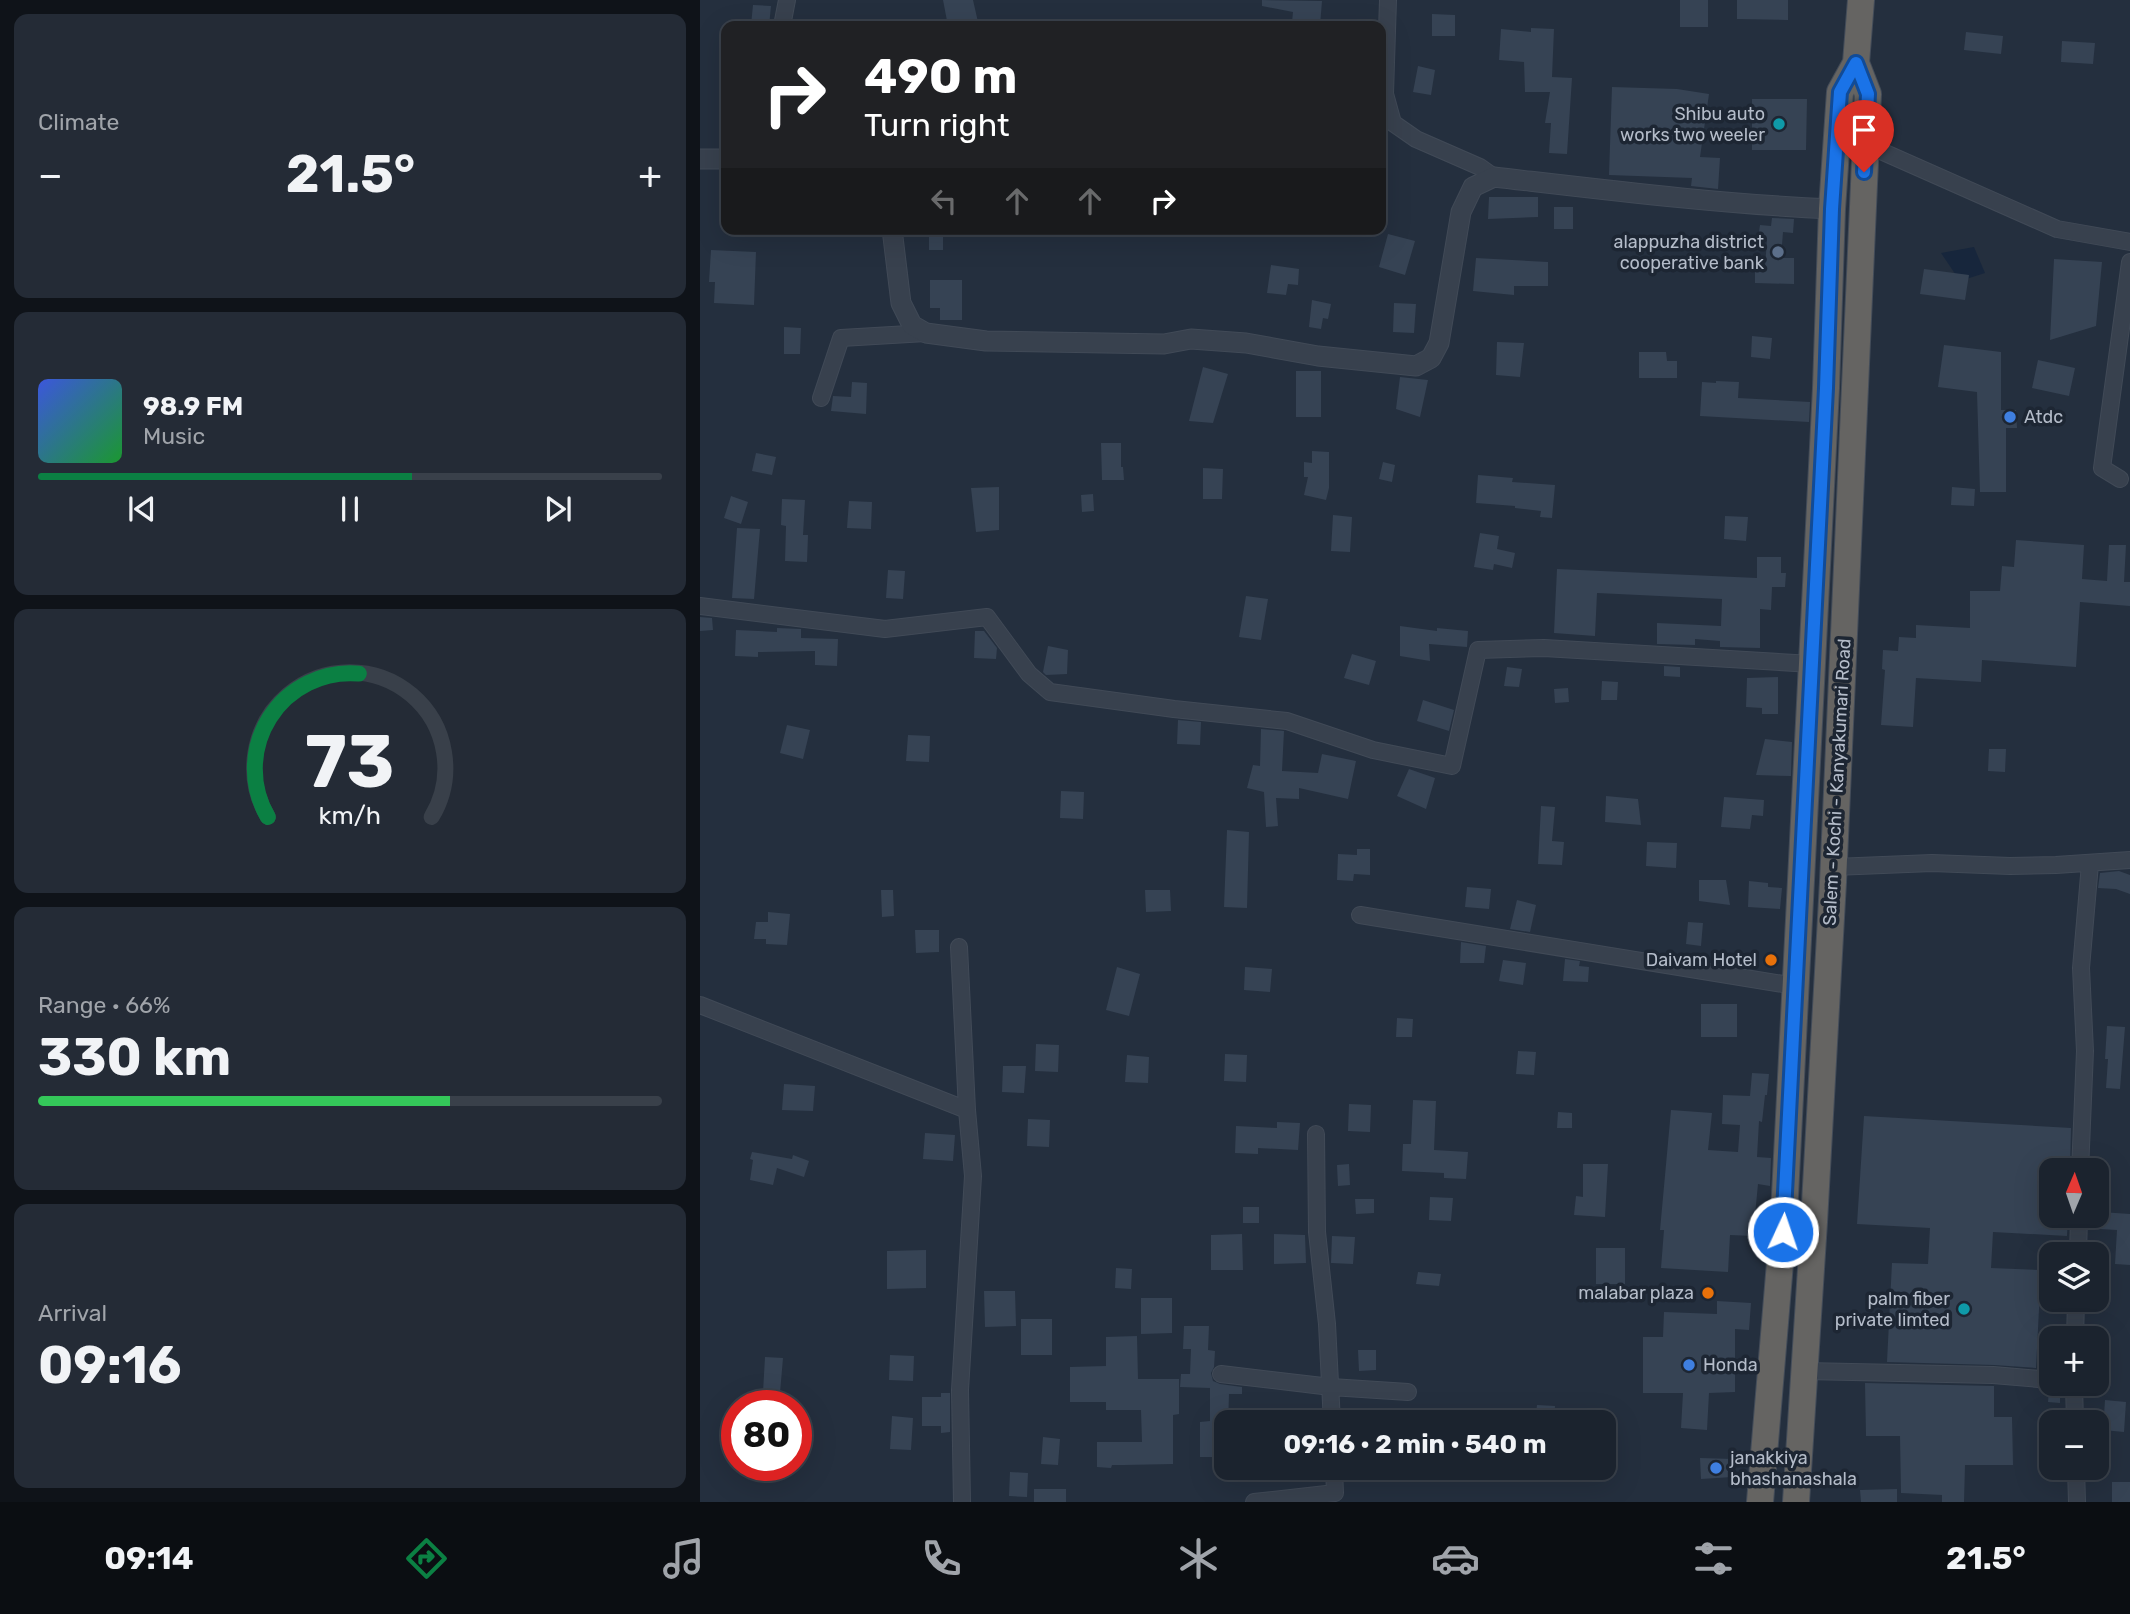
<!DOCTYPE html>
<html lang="en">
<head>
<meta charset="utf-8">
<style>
	:root { --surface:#1b232e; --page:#242b36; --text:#f1f3f6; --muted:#a0a4aa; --line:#39404a; --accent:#0b8043 }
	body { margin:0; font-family:Rubik,sans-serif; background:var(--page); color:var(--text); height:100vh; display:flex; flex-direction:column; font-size:26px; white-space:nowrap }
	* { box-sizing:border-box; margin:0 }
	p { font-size:23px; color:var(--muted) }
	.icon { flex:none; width:38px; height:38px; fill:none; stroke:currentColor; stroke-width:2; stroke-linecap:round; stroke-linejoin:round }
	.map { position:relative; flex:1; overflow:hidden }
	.details { display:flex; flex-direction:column; gap:14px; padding:14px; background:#0f1319; width:700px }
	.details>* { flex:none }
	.banner { position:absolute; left:21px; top:21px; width:665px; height:214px; border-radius:14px; box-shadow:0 7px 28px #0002,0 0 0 2px var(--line); background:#202124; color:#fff; overflow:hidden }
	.needle { width:46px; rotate:2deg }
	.buttons { position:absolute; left:1339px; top:1158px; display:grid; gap:14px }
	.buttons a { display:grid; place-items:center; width:70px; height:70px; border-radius:14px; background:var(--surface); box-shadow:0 7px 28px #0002,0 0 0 2px var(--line); font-size:35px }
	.speed { position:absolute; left:21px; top:1390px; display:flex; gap:14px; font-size:35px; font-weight:700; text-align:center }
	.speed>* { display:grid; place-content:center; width:91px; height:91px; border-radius:50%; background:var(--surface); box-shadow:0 7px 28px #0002,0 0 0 2px var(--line); line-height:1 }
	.speed .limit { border:10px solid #d22; background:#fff; color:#111 }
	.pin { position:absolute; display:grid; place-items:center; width:60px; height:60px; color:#fff; margin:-72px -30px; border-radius:50% 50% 50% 0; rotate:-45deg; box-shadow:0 0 7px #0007 }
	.pin .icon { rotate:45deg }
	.me { position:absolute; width:77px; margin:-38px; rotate:3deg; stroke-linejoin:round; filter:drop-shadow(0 0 5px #0008) }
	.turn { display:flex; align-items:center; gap:24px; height:147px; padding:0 28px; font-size:32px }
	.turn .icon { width:91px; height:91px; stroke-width:2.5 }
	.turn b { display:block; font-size:49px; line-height:60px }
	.lanes { display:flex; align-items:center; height:66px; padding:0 28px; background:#0003; justify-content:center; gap:35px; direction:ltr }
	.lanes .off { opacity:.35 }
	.big { font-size:52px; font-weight:700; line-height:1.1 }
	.details .tile { flex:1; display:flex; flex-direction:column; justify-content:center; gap:10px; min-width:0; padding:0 24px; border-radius:14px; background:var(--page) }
	.details .dial { align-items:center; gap:0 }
	.dial svg { height:182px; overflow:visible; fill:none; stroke:var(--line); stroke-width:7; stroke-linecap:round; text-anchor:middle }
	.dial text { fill:var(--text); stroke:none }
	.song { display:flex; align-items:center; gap:21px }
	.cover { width:84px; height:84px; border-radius:10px; background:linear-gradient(135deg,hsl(230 70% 55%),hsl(130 70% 35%)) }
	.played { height:7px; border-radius:4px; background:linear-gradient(90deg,var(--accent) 60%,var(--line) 60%) }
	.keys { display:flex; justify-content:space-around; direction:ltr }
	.heat { display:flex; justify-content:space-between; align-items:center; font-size:38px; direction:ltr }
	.charge { height:10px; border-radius:5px; background:linear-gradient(90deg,#34c759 66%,var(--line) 0) }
	.trip { position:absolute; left:514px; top:1410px; width:402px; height:70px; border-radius:14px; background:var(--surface); box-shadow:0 7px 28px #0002,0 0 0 2px var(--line); font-weight:700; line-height:70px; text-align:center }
	.tabs { display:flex; height:112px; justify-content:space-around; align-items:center; background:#0b0e12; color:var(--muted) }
	.tabs .icon { width:49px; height:49px }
	.tabs .on { color:var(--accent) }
	.tabs b { font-size:32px; color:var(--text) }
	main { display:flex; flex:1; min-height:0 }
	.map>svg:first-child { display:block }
	.water { fill:#17263c }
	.building { fill:#364354 }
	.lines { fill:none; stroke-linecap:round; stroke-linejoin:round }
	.minor-casing { stroke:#414a57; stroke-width:18 }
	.tertiary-casing { stroke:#414a57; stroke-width:21 }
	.trunk-casing { stroke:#434c59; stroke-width:28 }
	.minor { stroke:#38414e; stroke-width:16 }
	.tertiary { stroke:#38414e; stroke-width:19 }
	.trunk { stroke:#656462; stroke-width:26 }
	.route-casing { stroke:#114b97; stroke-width:18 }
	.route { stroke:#1a73e8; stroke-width:12 }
	.culture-dot { fill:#0f9aa8; stroke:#1d2633; stroke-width:2.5 }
	.service-dot { fill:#5c6f8a; stroke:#1d2633; stroke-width:2.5 }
	.shop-dot { fill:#3f7fe0; stroke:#1d2633; stroke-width:2.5 }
	.food-dot { fill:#e8710a; stroke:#1d2633; stroke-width:2.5 }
	.labels { text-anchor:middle; stroke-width:7; stroke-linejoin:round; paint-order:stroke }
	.poi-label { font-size:18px; fill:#b4bcc9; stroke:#1d2633; text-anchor:end }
	.street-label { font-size:18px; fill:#b4bcc9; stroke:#1d2633 }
</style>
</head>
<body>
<main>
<section class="details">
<div class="tile"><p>Climate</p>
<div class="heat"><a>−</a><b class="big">21.5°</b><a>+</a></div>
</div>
<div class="tile">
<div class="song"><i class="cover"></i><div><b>98.9 FM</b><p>Music</p></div></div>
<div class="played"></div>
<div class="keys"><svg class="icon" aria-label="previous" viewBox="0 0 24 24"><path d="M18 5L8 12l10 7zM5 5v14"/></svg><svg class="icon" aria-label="pause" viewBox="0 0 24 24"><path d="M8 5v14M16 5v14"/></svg><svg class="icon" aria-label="next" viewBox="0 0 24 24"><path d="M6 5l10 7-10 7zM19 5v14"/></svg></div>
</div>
<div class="tile dial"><svg viewBox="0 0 100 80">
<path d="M14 69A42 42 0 1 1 86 69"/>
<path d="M14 69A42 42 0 0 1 54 6" stroke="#0b8043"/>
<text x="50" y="56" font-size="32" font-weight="700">73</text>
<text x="50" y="72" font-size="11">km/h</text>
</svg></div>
<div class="tile"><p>Range · 66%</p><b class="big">330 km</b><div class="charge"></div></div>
<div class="tile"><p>Arrival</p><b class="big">09:16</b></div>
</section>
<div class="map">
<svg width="1430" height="1502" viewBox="0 0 1430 1502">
	<rect width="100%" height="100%" fill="#242f3e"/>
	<path class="water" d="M1274,247L1285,273L1260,281L1241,253Z"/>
	<path class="building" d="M243,0H273L278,22L248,26Z
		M562,0L622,1L620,26L592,22L593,12L562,6Z
		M980,0H1008V27H980Z
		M1037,0H1088V20L1037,19Z
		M53,5L71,6L69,26L51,25Z
		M732,14L755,15V36H732Z
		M831,28L854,29L852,77L872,78L867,154L849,153L851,123H845L850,92H825L824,62L799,60L801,29L831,32Z
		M1266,32L1303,36L1301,54L1264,50Z
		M1362,41L1395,43L1393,64L1361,62Z
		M718,66L735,70L731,95L713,92Z
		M912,87L977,89L1009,94L1000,157L1020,158L1018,189L991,186L992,178L909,175Z
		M1052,99H1107L1106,150H1052Z
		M789,197H838V217L788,219Z
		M854,207H873V229H854Z
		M1072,218L1094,219L1093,233L1083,232L1081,258H1094V284L1055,283V267H1065L1067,240L1058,239L1060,225L1071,226Z
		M229,229H243V250H229Z
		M688,234L715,241L705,275L679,267Z
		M11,250L56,252L54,305L14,303L15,282H9Z
		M776,258L848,262V286H814V295L773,291Z
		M1354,259L1402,262L1396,326L1350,340Z
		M571,265L599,269L598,285L588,284L586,295L567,293Z
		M1224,269L1269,275L1265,300L1220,294Z
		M230,280H262V320H240V308H230Z
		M612,300L631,304L628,319L623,318L621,329L609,327Z
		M694,303L716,304L714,333L693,332Z
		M84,327L101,328L100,354H84Z
		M1052,336L1072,338L1070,359L1051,357Z
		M797,342L824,343L820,377L796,375Z
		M1244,345L1301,352V410H1316L1317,428H1306V492H1280L1277,392L1238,387Z
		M939,352H966L967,361H977V378H939Z
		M1338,360L1375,368L1369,396L1332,388Z
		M503,367L528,374L513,423L489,421Z
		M596,371H621V417H596Z
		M700,377L728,380L720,417L696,409Z
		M1016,381L1039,382L1038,398L1110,402L1109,422L1000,416L1002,382L1016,383Z
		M152,382L167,383L166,414L131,411L133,396L151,397Z
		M401,443H421V467H423L424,480H402Z
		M612,451L629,452V488L626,500L604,495L608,477H604V462L612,463Z
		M56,453L76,457L72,475L52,471Z
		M683,462L695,465L692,482L679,479Z
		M503,468L523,469L522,499H503Z
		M778,475L813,478L812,482L855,485L852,518L840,517L841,511L815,508V506L776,503Z
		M299,487V530L276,532L271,488Z
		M1252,487L1275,489L1274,506L1251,505Z
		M393,494L394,511L382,512L381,495Z
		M31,496L48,502L41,524L24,518Z
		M82,499L105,500L103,535H108L107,562L85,561L86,526L81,525Z
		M149,501L172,502L171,529L147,528Z
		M633,515L652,517L650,552L631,551Z
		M1025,516L1048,517L1046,541L1024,539Z
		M37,528L60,529L54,599L32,598Z
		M780,533L799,536L797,549L815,553L812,568L794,564L793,570L774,567Z
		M1316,540L1384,545L1382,579L1407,581L1409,545H1426L1424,582H1430V606L1380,602L1376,667L1282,660L1281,682L1216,678L1213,727L1181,725L1185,670L1182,669L1183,650L1198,651L1199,637L1216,638V625L1270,628V591H1300L1302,566L1314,567Z
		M1057,557H1081V573H1086L1085,587H1072L1071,610L1060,609V648L1020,647V641L995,639V645L957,644V623L1021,626L1022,599L897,593L895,636L854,633L857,569L1057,578Z
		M188,570L205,571L203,599L186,598Z
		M546,596L568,599L561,640L539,637Z
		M0,617L12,618L13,630L0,631Z
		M700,626L737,631V628L768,631L767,647L729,644L730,661L700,656Z
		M77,628L101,629V638L138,639L137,666L115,665V651L58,652V657L35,656L36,630L77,632Z
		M275,631H284L297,648L296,659L274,658Z
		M348,646L368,650L367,674L346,675L343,672Z
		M652,654L676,661L669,685L644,678Z
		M964,666L980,667V677L964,676Z
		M807,667L822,669L819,687L804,686Z
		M1078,677V714H1062V708L1046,707L1047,678Z
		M902,681L918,682L917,700H901Z
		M868,688L869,702L855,703L854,689Z
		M723,700L754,710L749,731L717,721Z
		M478,720L501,722L500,745L477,744Z
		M87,725L110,730L103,759L80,753Z
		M561,729L584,731L582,771L618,773L622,754L656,761L648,799L599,788V799L576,798L578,826L566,827L564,792L547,788L553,765L560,766Z
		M208,735L230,736L229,762L206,761Z
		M1065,739L1092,742L1091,776L1056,775Z
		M1289,749H1306L1305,772L1288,771Z
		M709,769L735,778L726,809L697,796Z
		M361,791L384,792L383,819L360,818Z
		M906,796L938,799L941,825L905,822Z
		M1024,797L1064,800L1063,816L1052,815L1050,829L1021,827Z
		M841,806L855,807L852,841L864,842L862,865L838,864Z
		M527,830L549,832L547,908L524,907Z
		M947,842L977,843L976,868L946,866Z
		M657,849H670V875L654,874L653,881L637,880L638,854L657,855Z
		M1419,871L1430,875V894L1416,889L1398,888L1400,873Z
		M999,880H1026L1030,905L999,901Z
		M1049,881L1068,883V887L1082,888L1080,909L1048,907Z
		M767,887L791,889L789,909L765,907Z
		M181,890H193L194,916L182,917Z
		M445,890H470L471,911L446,912Z
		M817,900L836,905L830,932L810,929Z
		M68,912L90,914L87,945L66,944V939H54L56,922H68Z
		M988,922L1003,923L1001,946L986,944Z
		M215,930H239V952L216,953Z
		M761,942L786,946L784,963H760Z
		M865,959L880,961L879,966L889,967L888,982L863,981Z
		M803,960L826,963L823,985L799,981Z
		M417,967L440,974L429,1016L406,1010Z
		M545,967L572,969L570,992L544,990Z
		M1001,1004H1037V1037H1001Z
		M697,1018L713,1019L712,1037H696Z
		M1407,1026L1425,1027L1420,1089L1406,1088L1408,1059H1405Z
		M336,1044L359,1045L358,1072L335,1071Z
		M818,1051L836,1052L834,1075L816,1074Z
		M525,1054L547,1055L546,1082L524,1081Z
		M427,1055L449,1057L448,1083L425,1082Z
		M303,1066H326L324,1093L302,1092Z
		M1052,1073L1069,1074L1067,1095H1065L1062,1122L1059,1121L1057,1157L1071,1158L1070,1186L1058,1184L1053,1236L1030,1235L1028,1272L961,1268L964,1230H960L971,1110L1012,1113L1008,1150L1038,1152L1040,1125L1022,1124L1023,1095L1050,1096Z
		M84,1084L115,1086L113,1111L82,1110Z
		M713,1100L736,1101L734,1150L768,1152L766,1179L744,1178V1173L702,1171L703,1144H711Z
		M649,1104L671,1105L670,1132L648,1131Z
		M858,1112L872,1113V1128H857Z
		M1164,1116L1371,1128L1370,1171H1351V1216H1368L1367,1236L1293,1232L1291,1268L1341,1270L1336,1368L1294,1365L1187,1362L1192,1263L1228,1264L1230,1228L1157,1224Z
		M328,1119L350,1120L349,1147L327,1146Z
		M577,1122L600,1123L598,1150L558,1148V1154L535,1153L536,1126L577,1128Z
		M225,1133L255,1135L253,1161L223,1159Z
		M52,1152L92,1159L93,1155L109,1161L104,1177L77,1168L73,1185L50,1180L53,1160L50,1159Z
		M649,1164L650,1185L638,1186L637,1165Z
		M883,1164H908L905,1217L874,1215L876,1196L883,1197Z
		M730,1197L753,1198L751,1221L729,1220Z
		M655,1199H674V1213L656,1214Z
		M543,1207H559V1223H543Z
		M1401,1212L1430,1214V1265L1415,1264L1417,1230L1400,1229Z
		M542,1234L543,1270H511V1235Z
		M574,1234L605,1235L606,1263L574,1264Z
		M632,1236L655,1237L653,1264L631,1263Z
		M896,1248H925V1284H896Z
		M226,1250V1288L187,1289V1251Z
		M416,1268L432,1269L431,1289L415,1288Z
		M718,1272L741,1274L739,1286L716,1284Z
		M284,1291H315L316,1326L285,1327Z
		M441,1298H472V1333L441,1334Z
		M1017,1301L1051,1303L1049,1330L1035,1329V1392L1009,1393L1007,1430L981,1428L983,1393H943V1337H963L964,1312L1017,1314Z
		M321,1319H352V1355H321Z
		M484,1326H509L508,1350L515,1351L514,1367L511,1373L513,1381L520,1384L542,1387V1394H529L527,1457H500V1422L510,1421V1388L480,1387L481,1374H490L491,1349H483Z
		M437,1336L438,1379H479V1414L473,1415V1464L423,1465H412L411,1468L397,1467V1442H442L441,1410H406V1402H370V1367L406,1366V1337Z
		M658,1350H676V1370L659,1371Z
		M190,1355L214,1356L213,1381L189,1380Z
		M65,1357L83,1358L80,1393L63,1392Z
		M1165,1383L1294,1386V1417H1312L1313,1465H1265L1264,1502H1242V1495L1201,1493L1200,1436H1166Z
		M1360,1385V1403L1348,1402L1349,1390L1356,1389Z
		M241,1393H250V1432L241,1433V1426H222V1397H241Z
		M1405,1400L1426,1402L1424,1432L1403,1430Z
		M837,1405L855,1406L854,1423H835Z
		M192,1416L213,1418L211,1450L190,1449Z
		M343,1437L360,1439L358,1465L341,1464Z
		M1000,1458L1033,1459L1032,1477L1001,1479Z
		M310,1472L328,1473L327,1497L309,1496Z
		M1412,1482H1430V1502H1412Z
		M334,1489H366V1502H334Z
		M1197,1489V1502H1161L1160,1490Z"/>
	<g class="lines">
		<defs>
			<path id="minor" d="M688,0L685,94L693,123L716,139L780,167L794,177
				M82,26L87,0
				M1165,144L1357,229L1430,242
				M121,398L141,338L226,333
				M1420,479L1402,468L1430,262
				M0,606L185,629L287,617L329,674L350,692L474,709L587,721L673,750L752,766L778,650L844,648L1112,664
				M1134,867L1232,863L1310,866L1356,865L1430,860
				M660,915L1095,986
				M259,947L267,1110
				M0,1005L267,1110L273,1176L260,1390L262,1502
				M616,1134L617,1232L627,1324L632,1423
				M1380,1171L1385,1051L1381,968L1390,864
				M1378,1255L1379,1216
				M1375,1339L1376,1300
				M1105,1371L1293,1375L1351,1380
				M521,1374L631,1387L708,1392
				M1374,1384L1375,1423
				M1376,1468L1377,1502
				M554,1502L635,1493L634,1468"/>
			<path id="tertiary" d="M0,159H26
				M192,229L201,303L212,325L226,333L286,341L464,344L491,339L546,343L618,356L716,366L731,358L739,343L761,212L773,187L794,177C907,190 1019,204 1132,209"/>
			<path id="trunk" d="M1060,1502L1084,1215L1126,388L1132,209L1140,92L1156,63L1161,0
				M1096,1502L1114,1222L1133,882L1168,94L1156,63"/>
		</defs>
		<use href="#minor" class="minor-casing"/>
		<use href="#tertiary" class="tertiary-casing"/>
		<use href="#trunk" class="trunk-casing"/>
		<use href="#minor" class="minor"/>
		<use href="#tertiary" class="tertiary"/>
		<use href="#trunk" class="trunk"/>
	</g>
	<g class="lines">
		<defs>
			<path id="route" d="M1083,1232L1126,388L1132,209L1140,92L1156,63L1168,94L1164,172"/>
		</defs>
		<use href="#route" class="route-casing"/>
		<use href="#route" class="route"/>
	</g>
	<g class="culture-dot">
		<circle cx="1079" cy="124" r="7"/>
		<circle cx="1264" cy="1309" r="7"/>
	</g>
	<circle class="service-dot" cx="1078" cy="252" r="7"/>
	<g class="shop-dot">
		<circle cx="1310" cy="417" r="7"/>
		<circle cx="989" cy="1365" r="7"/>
		<circle cx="1016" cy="1468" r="7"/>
	</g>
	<g class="food-dot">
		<circle cx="1071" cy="960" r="7"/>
		<circle cx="1008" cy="1293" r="7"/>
	</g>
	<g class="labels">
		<g class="poi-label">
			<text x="1065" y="120">Shibu auto<tspan x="1065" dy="21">works two weeler</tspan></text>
			<text x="1064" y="248">alappuzha district<tspan x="1064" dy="21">cooperative bank</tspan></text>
			<text x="1324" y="423" text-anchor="start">Atdc</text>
			<text x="1057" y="966">Daivam Hotel</text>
			<text x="994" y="1299">malabar plaza</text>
			<text x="1250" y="1305">palm fiber<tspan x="1250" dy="21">private limted</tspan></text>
			<text x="1003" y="1371" text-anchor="start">Honda</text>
			<text x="1030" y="1464" text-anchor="start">janakkiya<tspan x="1030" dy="21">bhashanashala</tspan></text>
		</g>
		<g class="street-label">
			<text transform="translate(1137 782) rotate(-87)" y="6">Salem - Kochi - Kanyakumari Road</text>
		</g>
	</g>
</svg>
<div class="buttons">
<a><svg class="needle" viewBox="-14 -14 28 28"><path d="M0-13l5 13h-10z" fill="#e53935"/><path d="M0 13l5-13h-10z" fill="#a0a4aa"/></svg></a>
<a><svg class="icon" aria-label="layers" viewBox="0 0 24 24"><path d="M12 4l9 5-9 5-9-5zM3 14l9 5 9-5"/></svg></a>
<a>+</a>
<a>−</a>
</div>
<div class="speed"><div class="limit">80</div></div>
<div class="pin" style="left:1164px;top:172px;background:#d93025"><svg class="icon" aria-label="arrive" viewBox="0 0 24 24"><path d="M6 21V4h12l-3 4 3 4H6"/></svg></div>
<svg class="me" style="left:1083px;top:1232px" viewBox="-20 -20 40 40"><circle r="17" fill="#1a73e8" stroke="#fff" stroke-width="3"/><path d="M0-11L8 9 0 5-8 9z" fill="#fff"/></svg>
<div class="trip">09:16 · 2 min · 540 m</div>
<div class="banner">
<div class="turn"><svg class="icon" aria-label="right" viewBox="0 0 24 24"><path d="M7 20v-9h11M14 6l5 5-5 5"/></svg><div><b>490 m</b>Turn right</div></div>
<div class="lanes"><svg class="icon off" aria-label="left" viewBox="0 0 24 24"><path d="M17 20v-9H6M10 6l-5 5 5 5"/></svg><svg class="icon off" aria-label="ahead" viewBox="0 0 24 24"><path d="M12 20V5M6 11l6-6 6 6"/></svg><svg class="icon off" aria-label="ahead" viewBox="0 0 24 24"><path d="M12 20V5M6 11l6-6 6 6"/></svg><svg class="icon" aria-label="right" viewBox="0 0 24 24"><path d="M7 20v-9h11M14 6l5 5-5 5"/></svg></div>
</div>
</div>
</main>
<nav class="tabs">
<b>09:14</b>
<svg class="icon on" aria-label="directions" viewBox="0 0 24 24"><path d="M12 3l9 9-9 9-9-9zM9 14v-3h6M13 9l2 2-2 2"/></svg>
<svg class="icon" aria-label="music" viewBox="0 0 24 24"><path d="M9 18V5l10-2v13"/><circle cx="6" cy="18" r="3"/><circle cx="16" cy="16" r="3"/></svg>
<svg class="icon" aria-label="phone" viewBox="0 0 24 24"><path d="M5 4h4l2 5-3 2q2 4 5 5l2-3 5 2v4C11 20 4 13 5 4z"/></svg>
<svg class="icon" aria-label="climate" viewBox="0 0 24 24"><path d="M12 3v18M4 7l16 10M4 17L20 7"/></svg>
<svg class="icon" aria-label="car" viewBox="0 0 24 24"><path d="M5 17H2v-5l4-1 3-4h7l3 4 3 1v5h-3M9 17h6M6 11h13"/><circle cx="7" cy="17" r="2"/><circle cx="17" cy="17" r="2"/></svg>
<svg class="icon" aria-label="filters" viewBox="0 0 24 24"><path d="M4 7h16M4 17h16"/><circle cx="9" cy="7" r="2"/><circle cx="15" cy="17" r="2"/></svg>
<b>21.5°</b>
</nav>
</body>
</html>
